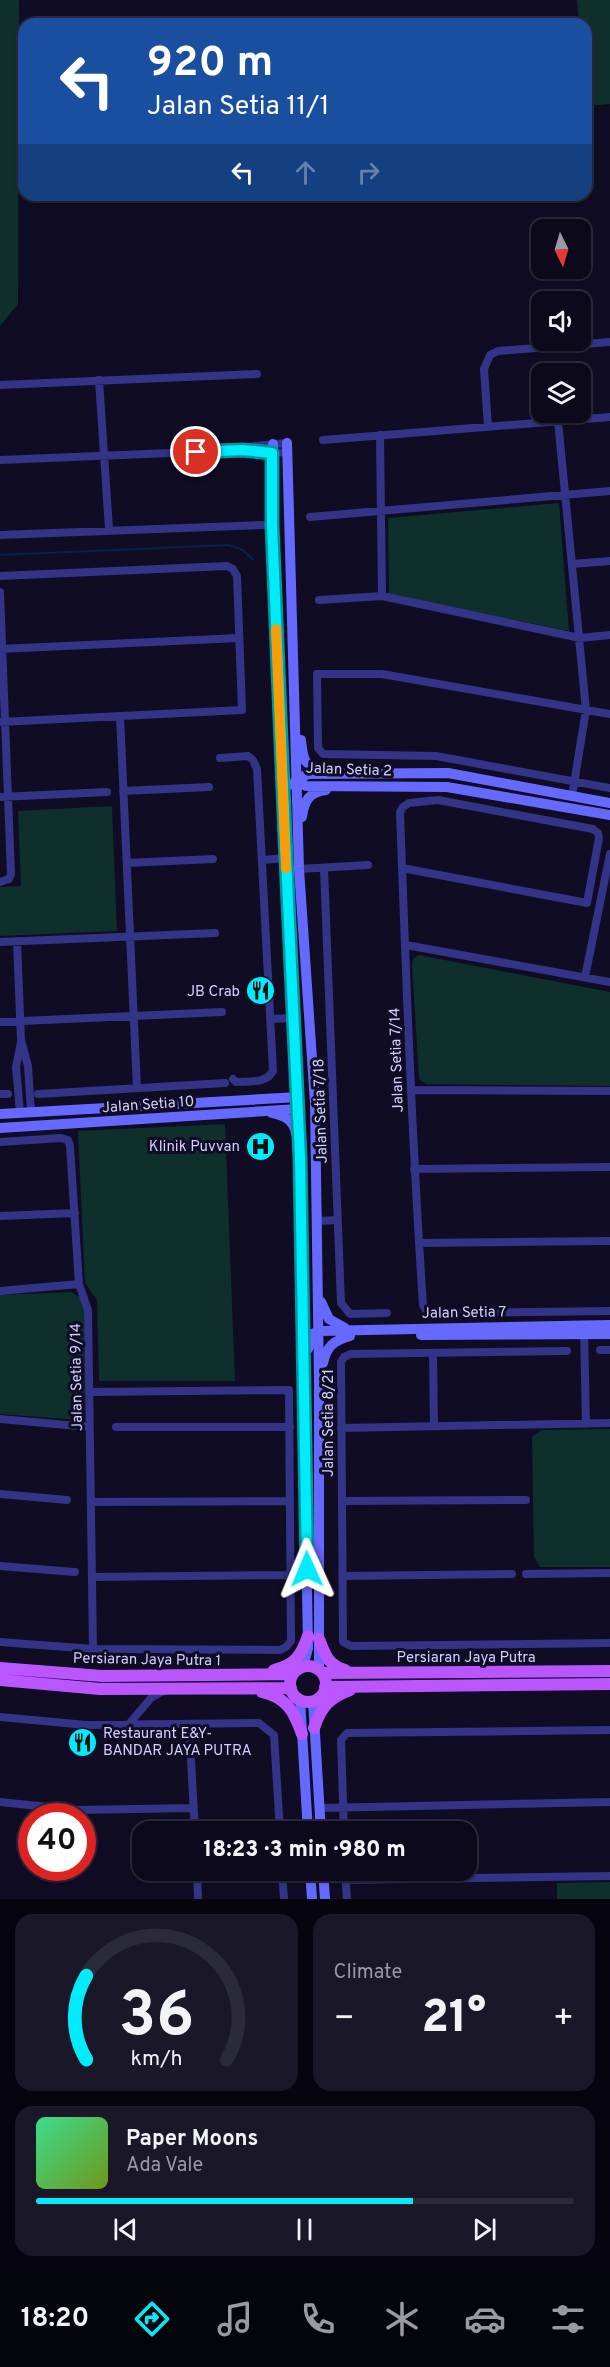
<!DOCTYPE html>
<html lang="en">
<head>
<meta charset="utf-8">
<style>
	:root { --surface:#0b091b; --page:#191728; --text:#f1f3f6; --muted:#9a9aa3; --line:#2b2a3a; --accent:#00ecfa }
	body { margin:0; font-family:Overpass,sans-serif; background:var(--page); color:var(--text); height:100vh; display:flex; flex-direction:column; font-size:22px; white-space:nowrap }
	* { box-sizing:border-box; margin:0 }
	p { font-size:20px; color:var(--muted) }
	.icon { flex:none; width:33px; height:33px; fill:none; stroke:currentColor; stroke-width:2; stroke-linecap:round; stroke-linejoin:round }
	.map { position:relative; height:1899px; overflow:hidden }
	.sheet { display:flex; flex-direction:column; gap:15px; padding:15px; background:#06050f; flex:1 }
	.sheet>* { flex:none }
	.top-card { position:absolute; left:18px; top:18px; width:574px; height:183px; border-radius:18px; box-shadow:0 2px 4px #0004,0 0 0 2px var(--line); background:#1a4fa0; color:#fff; overflow:hidden }
	.needle { width:39px; rotate:175deg }
	.tools { position:absolute; left:531px; top:219px; display:grid; gap:12px }
	.tools a { display:grid; place-items:center; width:60px; height:60px; border-radius:12px; background:var(--surface); box-shadow:0 2px 4px #0004,0 0 0 2px var(--line); font-size:30px }
	.speed { position:absolute; left:18px; top:1803px; display:flex; gap:12px; font-size:30px; font-weight:700; text-align:center }
	.speed>* { display:grid; place-content:center; width:78px; height:78px; border-radius:50%; background:var(--surface); box-shadow:0 2px 4px #0004,0 0 0 2px var(--line); line-height:1 }
	.speed .limit { border:9px solid #d22; background:#fff; color:#111 }
	.pin { position:absolute; display:grid; place-items:center; width:51px; height:51px; color:#fff; margin:-26px; border:3px solid #fff; border-radius:50%; box-shadow:0 2px 6px #0007 }
	.me { position:absolute; width:66px; margin:-33px; rotate:359deg; stroke-linejoin:round; filter:drop-shadow(0 0 4px #0008) }
	.turn { display:flex; align-items:center; gap:21px; height:126px; padding:0 30px; font-size:27px }
	.turn .icon { width:78px; height:78px; stroke-width:2.5 }
	.turn b { display:block; font-size:42px; line-height:51px }
	.lanes { display:flex; align-items:center; height:57px; padding:0 30px; background:#0003; justify-content:center; gap:30px; direction:ltr }
	.lanes .off { opacity:.35 }
	.big { font-size:45px; font-weight:800; line-height:1.1 }
	.sheet .tile { flex:1; display:flex; flex-direction:column; justify-content:center; gap:9px; min-width:0; padding:0 21px; border-radius:18px; background:var(--page) }
	.sheet .dial { align-items:center; gap:0 }
	.dial svg { height:156px; overflow:visible; fill:none; stroke:var(--line); stroke-width:7; stroke-linecap:round; text-anchor:middle }
	.dial text { fill:var(--text); stroke:none }
	.song { display:flex; align-items:center; gap:18px }
	.cover { width:72px; height:72px; border-radius:9px; background:linear-gradient(135deg,hsl(150 70% 55%),hsl(80 70% 35%)) }
	.played { height:6px; border-radius:3px; background:linear-gradient(90deg,var(--accent) 70%,var(--line) 70%) }
	.keys { display:flex; justify-content:space-around; direction:ltr }
	.heat { display:flex; justify-content:space-between; align-items:center; font-size:33px; direction:ltr }
	.sheet .tiles { flex:1; display:grid; gap:15px; grid-template-columns:1fr 1fr }
	.tile:last-child { grid-column:span 2 }
	.trip { position:absolute; left:132px; top:1821px; width:345px; height:60px; border-radius:18px; background:var(--surface); box-shadow:0 2px 4px #0004,0 0 0 2px var(--line); font-weight:800; line-height:60px; text-align:center }
	.tabs { display:flex; height:96px; justify-content:space-around; align-items:center; background:#04040b; color:var(--muted) }
	.tabs .icon { width:42px; height:42px }
	.tabs .selected { color:var(--accent) }
	.tabs b { font-size:27px; color:var(--text) }
	.map>svg:first-child { display:block }
	.green { fill:#0f2f2c }
	.lines { fill:none; stroke-linecap:round; stroke-linejoin:round }
	.stream { stroke:#082248; stroke-width:2 }
	.street { stroke:#333487; stroke-width:8 }
	.secondary { stroke:#6669ff; stroke-width:10 }
	.primary { stroke:#b956ff; stroke-width:12 }
	.route-casing { stroke:#0099a2; stroke-width:15 }
	.route { stroke:#00ecfa; stroke-width:10 }
	.slow { stroke:#f59e0b; stroke-width:10 }
	.labels { text-anchor:middle; stroke-width:6; stroke-linejoin:round; paint-order:stroke }
	.street-label { font-size:15px; fill:#d3cfff; stroke:#0f0c24 }
	.poi-label { font-size:15px; fill:#d3cfff; stroke:#0f0c24; text-anchor:end }
</style>
</head>
<body>
<div class="map">
<svg width="610" height="1899" viewBox="0 0 610 1899">
	<rect width="100%" height="100%" fill="#0f0c24"/>
	<path class="green" d="M0,0H19L18,304L0,326Z
		M577,0H610V104L587,106L586,24H579Z
		M559,503L569,631L389,595L388,518Z
		M112,806L117,931L0,936V887L21,886L18,811Z
		M419,955L610,992V1086L426,1084L419,1079L412,966L413,959Z
		M225,1124L235,1381H99L97,1300L85,1283L78,1131Z
		M71,1292L81,1298L84,1305L85,1416L79,1420L0,1414V1295Z
		M610,1429V1567H540L534,1557L532,1437L541,1430Z
		M610,1882V1899H557V1883Z"/>
	<g class="lines">
		<path class="stream" d="M0,555L228,545L243,550L253,560"/>
		<path class="street" d="M99,380L109,529
			M0,385L257,374
			M558,421L586,710L572,796
			M488,427L484,369L490,355L498,351L610,342
			M380,435L382,596
			M323,440L610,417
			M244,449L254,446L287,443
			M0,460L243,450L272,453L288,452
			M310,517L610,491
			M0,535L263,525
			M572,564L610,561
			M0,576L227,566L233,569L237,576L242,710L0,722
			M0,592L11,874L9,879L0,882
			M319,600L382,596L580,638L610,635
			M0,649L239,638
			M610,714L382,674H317L318,748L323,754L436,756L610,788
			M120,716L137,1088
			M220,758L248,756L253,760L257,769L273,1071C266,1084 249,1081 236,1082L233,1079
			M123,791L209,787
			M0,797L107,792
			M263,860L285,858
			M127,863L213,859
			M324,868L341,1303L350,1314L387,1313
			M402,868L587,903L599,838L598,833L593,829L438,800L409,803L403,807L400,812C406,976 412,1141 423,1305L427,1312L442,1313L610,1311
			M299,869L368,865
			M17,941L21,1040L28,1066L31,1112
			M0,942L215,933
			M406,945L610,982
			M585,977L610,854
			M270,1019L295,1018
			M0,1022L222,1012
			M411,1090L610,1091
			M0,1094H8
			M38,1094L225,1083
			M20,1112L16,1067L21,1042
			M0,1142L61,1138L68,1140L70,1146L79,1284L88,1310L93,1649
			M414,1169L610,1167
			M0,1216L75,1213
			M318,1221L338,1220
			M419,1243L610,1241
			M0,1291L79,1284
			M584,1329L586,1424
			M600,1350H610
			M567,1351L351,1354L344,1357L341,1362L343,1642L351,1646L610,1643
			M433,1353L434,1426
			M0,1419L89,1427
			M116,1427H290
			M341,1428L610,1423
			M0,1494L67,1500
			M342,1501L526,1500
			M91,1502L290,1501
			M0,1566L75,1572
			M526,1574L610,1573
			M343,1576L512,1574
			M92,1577L291,1575
			M0,1642L93,1649L280,1650L286,1647L291,1641L289,1390L90,1392
			M0,1717L86,1725L259,1723L274,1735L280,1832
			M129,1724L151,1698L163,1691
			M189,1724L195,1832
			M0,1802L77,1810L193,1808
			M320,1808L610,1802
			M344,1832L341,1740L347,1733L610,1730
			M197,1870L198,1899
			M282,1870L284,1899
			M345,1870L347,1899
			M282,1872L300,1870
			M345,1880L610,1876"/>
		<path class="secondary" d="M287,443L299,869L315,1103L319,1381V1670
			M273,444L272,525L300,1158L308,1648L303,1667
			M301,740C303,759 303,767 325,769
			M295,781L306,786L447,787L610,815
			M293,785L307,774L448,773L610,803
			M302,817C304,801 309,792 326,790
			M272,1113C285,1116 294,1120 296,1134
			M0,1114L298,1097
			M0,1128L298,1109
			M321,1302L329,1319L345,1328
			M421,1335L610,1334
			M308,1349L312,1334L319,1331L610,1325
			M323,1363C327,1346 333,1341 350,1336
			M300,1699L308,1832
			M313,1701L321,1832
			M310,1870L312,1899
			M323,1870L325,1899"/>
		<path class="primary" d="M319,1639C325,1655 328,1665 345,1670
			M290 1684a18 18 0 1 1 36 0a18 18 0 1 1-36 0Z
			M0,1668L102,1676L293,1674
			M274,1670C295,1665 301,1656 308,1636
			M322,1673L610,1671
			M0,1680L100,1689L291,1688
			M325,1687L610,1684
			M262,1692C287,1698 294,1711 302,1734
			M314,1728C321,1707 330,1697 350,1690"/>
	</g>
	<g class="lines">
		<defs>
			<path id="route" d="M196,452L243,450L272,453V525L285,837L300,1158L307,1569"/>
		</defs>
		<use href="#route" class="route-casing"/>
		<use href="#route" class="route"/>
		<path class="slow" d="M276,629L286,868"/>
	</g>
	<defs>
		<symbol id="restaurant-disc" viewBox="-11 -11 22 22"><circle r="9.5" fill="#00ecfa" stroke="#0f0c24"/><path d="M-5-6h1v4h1v-4h1v4h1v-4h1v5L-1.5 .5V6h-2V.5L-5-1ZM5-6V6H3V1.5H1.5Q1.5-4 5-6Z" fill="#111"/></symbol>
		<symbol id="hospital-disc" viewBox="-11 -11 22 22"><circle r="9.5" fill="#00ecfa" stroke="#0f0c24"/><path d="M-5-5h3v3.5h4V-5h3V5h-3V1.5h-4V5h-3Z" fill="#111"/></symbol>
	</defs>
	<g fill-rule="evenodd">
		<use href="#restaurant-disc" x="244" y="974" width="33" height="33"/>
		<use href="#hospital-disc" x="244" y="1130" width="33" height="33"/>
		<use href="#restaurant-disc" x="66" y="1726" width="33" height="33"/>
	</g>
	<g class="labels">
		<g class="street-label">
			<text transform="translate(349 769) rotate(2)" y="5">Jalan Setia 2</text>
			<text transform="translate(396 1060) rotate(-92)" y="5">Jalan Setia 7/14</text>
			<text transform="translate(148 1104) rotate(-4)" y="5">Jalan Setia 10</text>
			<text transform="translate(320 1111) rotate(-92)" y="5">Jalan Setia 7/18</text>
			<text transform="translate(464 1312) rotate(-1)" y="5">Jalan Setia 7</text>
			<text transform="translate(76 1377) rotate(-91)" y="5">Jalan Setia 9/14</text>
			<text transform="translate(328 1423) rotate(-90)" y="5">Jalan Setia 8/21</text>
			<text x="466" y="1662">Persiaran Jaya Putra</text>
			<text transform="translate(147 1659) rotate(1)" y="5">Persiaran Jaya Putra 1</text>
		</g>
		<g class="poi-label">
			<text x="240" y="996">JB Crab</text>
			<text x="240" y="1151">Klinik Puvvan</text>
			<text x="103" y="1738" text-anchor="start">Restaurant E&amp;Y-<tspan x="103" dy="17">BANDAR JAYA PUTRA</tspan></text>
		</g>
	</g>
</svg>
<div class="tools">
<a><svg class="needle" viewBox="-14 -14 28 28"><path d="M0-13l5 13h-10z" fill="#e53935"/><path d="M0 13l5-13h-10z" fill="#9a9aa3"/></svg></a>
<a><svg class="icon" aria-label="sound" viewBox="0 0 24 24"><path d="M4 9h4l5-4v14l-5-4H4zM17 9q2 3 0 6"/></svg></a>
<a><svg class="icon" aria-label="layers" viewBox="0 0 24 24"><path d="M12 4l9 5-9 5-9-5zM3 14l9 5 9-5"/></svg></a>
</div>
<div class="speed"><div class="limit">40</div></div>
<div class="pin" style="left:196px;top:452px;background:#d93025"><svg class="icon" aria-label="arrive" viewBox="0 0 24 24"><path d="M6 21V4h12l-3 4 3 4H6"/></svg></div>
<svg class="me" style="left:307px;top:1569px" viewBox="-20 -20 40 40"><path d="M0-17L14 15 0 8-14 15z" fill="#00ecfa" stroke="#fff" stroke-width="4"/></svg>
<div class="trip">18:23 · 3 min · 980 m</div>
<div class="top-card">
<div class="turn"><svg class="icon" aria-label="left" viewBox="0 0 24 24"><path d="M17 20v-9H6M10 6l-5 5 5 5"/></svg><div><b>920 m</b>Jalan Setia 11/1</div></div>
<div class="lanes"><svg class="icon" aria-label="left" viewBox="0 0 24 24"><path d="M17 20v-9H6M10 6l-5 5 5 5"/></svg><svg class="icon off" aria-label="ahead" viewBox="0 0 24 24"><path d="M12 20V5M6 11l6-6 6 6"/></svg><svg class="icon off" aria-label="right" viewBox="0 0 24 24"><path d="M7 20v-9h11M14 6l5 5-5 5"/></svg></div>
</div>
</div>
<section class="sheet">
<div class="tiles">
<div class="tile dial"><svg viewBox="0 0 100 80">
<path d="M14 69A42 42 0 1 1 86 69"/>
<path d="M14 69A42 42 0 0 1 14 26" stroke="#00ecfa"/>
<text x="50" y="56" font-size="32" font-weight="700">36</text>
<text x="50" y="72" font-size="11">km/h</text>
</svg></div>
<div class="tile"><p>Climate</p>
<div class="heat"><a>−</a><b class="big">21°</b><a>+</a></div>
</div>
<div class="tile">
<div class="song"><i class="cover"></i><div><b>Paper Moons</b><p>Ada Vale</p></div></div>
<div class="played"></div>
<div class="keys"><svg class="icon" aria-label="previous" viewBox="0 0 24 24"><path d="M18 5L8 12l10 7zM5 5v14"/></svg><svg class="icon" aria-label="pause" viewBox="0 0 24 24"><path d="M8 5v14M16 5v14"/></svg><svg class="icon" aria-label="next" viewBox="0 0 24 24"><path d="M6 5l10 7-10 7zM19 5v14"/></svg></div>
</div>
</div>
</section>
<nav class="tabs">
<b>18:20</b>
<svg class="icon selected" aria-label="directions" viewBox="0 0 24 24"><path d="M12 3l9 9-9 9-9-9zM9 14v-3h6M13 9l2 2-2 2"/></svg>
<svg class="icon" aria-label="music" viewBox="0 0 24 24"><path d="M9 18V5l10-2v13"/><circle cx="6" cy="18" r="3"/><circle cx="16" cy="16" r="3"/></svg>
<svg class="icon" aria-label="phone" viewBox="0 0 24 24"><path d="M5 4h4l2 5-3 2q2 4 5 5l2-3 5 2v4C11 20 4 13 5 4z"/></svg>
<svg class="icon" aria-label="climate" viewBox="0 0 24 24"><path d="M12 3v18M4 7l16 10M4 17L20 7"/></svg>
<svg class="icon" aria-label="car" viewBox="0 0 24 24"><path d="M5 17H2v-5l4-1 3-4h7l3 4 3 1v5h-3M9 17h6M6 11h13"/><circle cx="7" cy="17" r="2"/><circle cx="17" cy="17" r="2"/></svg>
<svg class="icon" aria-label="filters" viewBox="0 0 24 24"><path d="M4 7h16M4 17h16"/><circle cx="9" cy="7" r="2"/><circle cx="15" cy="17" r="2"/></svg>
</nav>
</body>
</html>
